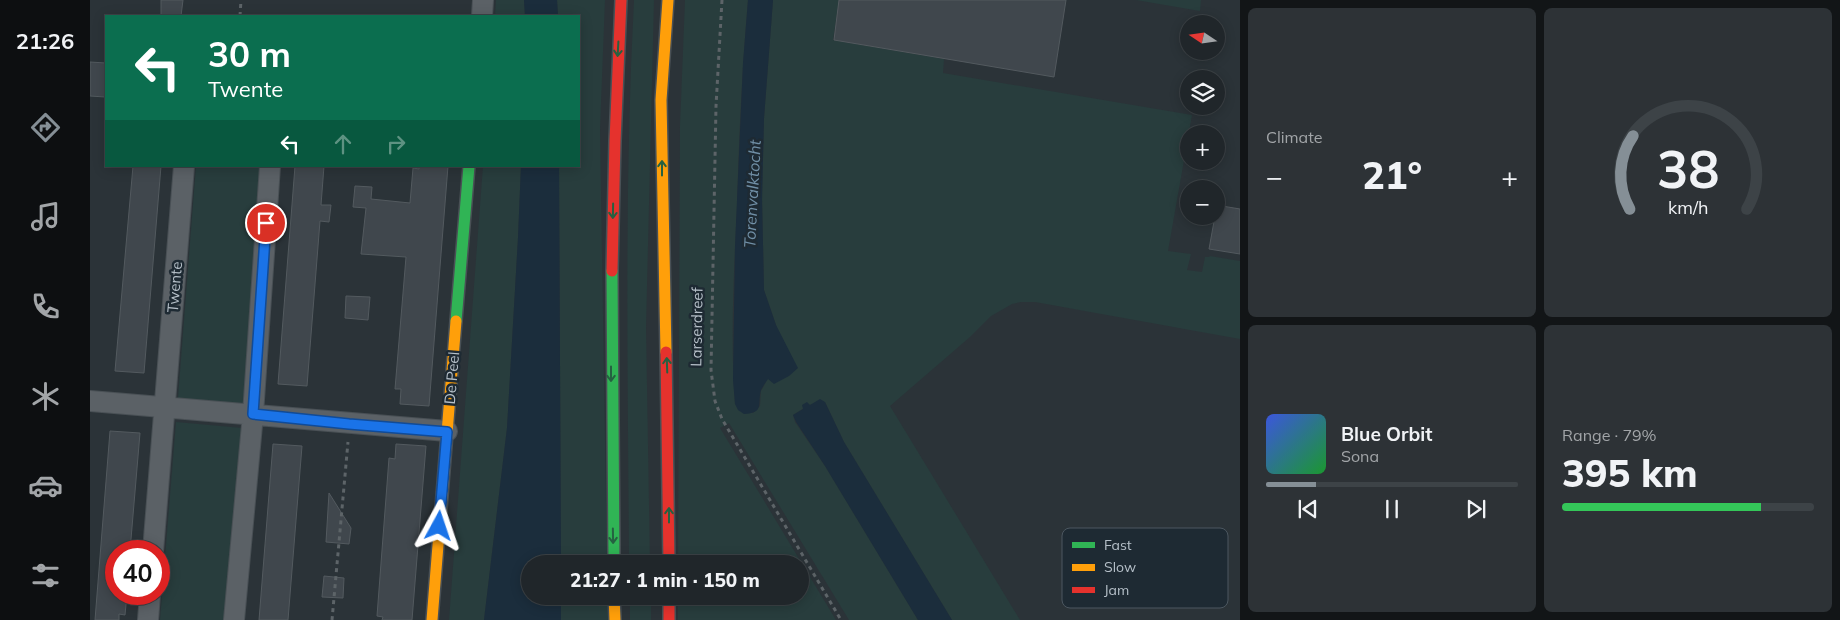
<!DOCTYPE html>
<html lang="en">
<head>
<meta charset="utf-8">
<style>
	:root { --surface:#20262a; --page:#2d3236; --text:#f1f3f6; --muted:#a2a5a8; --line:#3d4347; --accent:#858f96 }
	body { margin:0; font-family:Mulish,sans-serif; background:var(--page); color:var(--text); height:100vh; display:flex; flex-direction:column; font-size:19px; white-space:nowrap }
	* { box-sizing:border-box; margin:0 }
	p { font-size:16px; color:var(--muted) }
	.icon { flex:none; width:28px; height:28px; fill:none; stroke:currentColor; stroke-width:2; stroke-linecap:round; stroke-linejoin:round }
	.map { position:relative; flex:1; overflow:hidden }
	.sheet { display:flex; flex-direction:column; gap:8px; padding:8px; background:#121517; width:600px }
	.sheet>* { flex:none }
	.hud { position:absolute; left:15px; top:15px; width:475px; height:152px; border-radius:0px; box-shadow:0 2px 12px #0003,0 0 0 1px var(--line); background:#0b6e4f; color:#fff; overflow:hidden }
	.needle { width:32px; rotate:283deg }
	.buttons { position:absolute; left:1090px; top:15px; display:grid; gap:10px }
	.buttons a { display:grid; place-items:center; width:45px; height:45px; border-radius:50%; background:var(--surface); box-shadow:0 2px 12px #0003,0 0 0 1px var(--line); font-size:25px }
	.speed { position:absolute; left:15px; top:540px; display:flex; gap:10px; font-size:25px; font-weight:700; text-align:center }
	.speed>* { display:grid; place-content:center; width:65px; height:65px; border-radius:50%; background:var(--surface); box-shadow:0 2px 12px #0003,0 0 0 1px var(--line); line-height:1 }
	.speed .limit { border:8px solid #d22; background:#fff; color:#111 }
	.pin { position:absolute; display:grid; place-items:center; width:42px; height:42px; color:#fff; margin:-21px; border:2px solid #fff; border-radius:50%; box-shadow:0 1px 5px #0007 }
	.me { position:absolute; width:55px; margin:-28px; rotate:5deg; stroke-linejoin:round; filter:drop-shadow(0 0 4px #0008) }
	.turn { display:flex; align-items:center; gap:18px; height:105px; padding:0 20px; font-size:22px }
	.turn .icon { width:65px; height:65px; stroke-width:2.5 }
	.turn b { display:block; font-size:35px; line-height:42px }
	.lanes { display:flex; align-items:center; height:48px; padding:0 20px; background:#0003; justify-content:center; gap:25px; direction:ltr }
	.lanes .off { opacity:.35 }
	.big { font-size:38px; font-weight:800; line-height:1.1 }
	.sheet .tile { flex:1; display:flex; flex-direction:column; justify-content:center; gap:8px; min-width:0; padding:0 18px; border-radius:8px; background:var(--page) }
	.sheet .dial { align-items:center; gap:0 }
	.dial svg { height:130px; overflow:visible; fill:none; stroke:var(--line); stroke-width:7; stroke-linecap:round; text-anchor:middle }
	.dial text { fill:var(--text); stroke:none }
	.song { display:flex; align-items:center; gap:15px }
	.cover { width:60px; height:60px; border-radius:8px; background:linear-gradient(135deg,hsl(230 70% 55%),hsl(130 70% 35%)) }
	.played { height:5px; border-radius:2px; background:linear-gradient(90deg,var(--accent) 20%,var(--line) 20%) }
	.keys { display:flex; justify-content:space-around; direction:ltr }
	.heat { display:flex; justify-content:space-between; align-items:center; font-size:28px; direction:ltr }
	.charge { height:8px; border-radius:4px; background:linear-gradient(90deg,#34c759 79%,var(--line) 0) }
	.sheet .tiles { flex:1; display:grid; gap:8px; grid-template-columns:repeat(2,1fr) }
	.trip { position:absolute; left:431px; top:555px; width:288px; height:50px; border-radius:25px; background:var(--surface); box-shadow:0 2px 12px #0003,0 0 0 1px var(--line); font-weight:800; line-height:50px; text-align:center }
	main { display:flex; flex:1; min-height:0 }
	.tab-bar { display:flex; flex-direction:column; width:90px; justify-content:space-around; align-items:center; background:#0d0f11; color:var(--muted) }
	.tab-bar .icon { width:35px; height:35px }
	.tab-bar .active { color:var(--accent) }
	.tab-bar b { font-size:22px; color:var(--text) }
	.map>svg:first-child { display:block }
	.green { fill:#283d3d }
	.water { fill:#1b2d3c }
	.building { fill:#40474d; stroke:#535a5f }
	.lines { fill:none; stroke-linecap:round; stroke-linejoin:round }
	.street-casing { stroke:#495055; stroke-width:22 }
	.fast-casing { stroke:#495055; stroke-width:14 }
	.slow-casing { stroke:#495055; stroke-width:14 }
	.jam-casing { stroke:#495055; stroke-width:14 }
	.path { stroke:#5d6468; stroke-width:3; stroke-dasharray:4 4; stroke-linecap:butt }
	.street { stroke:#5b6166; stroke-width:20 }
	.fast { stroke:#30b455; stroke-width:11 }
	.slow { stroke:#ff9f0a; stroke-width:11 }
	.jam { stroke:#e5322d; stroke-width:11 }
	.oneway { stroke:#256141 }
	.route-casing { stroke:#114b97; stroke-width:12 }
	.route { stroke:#1a73e8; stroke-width:9 }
	.labels { text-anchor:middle; stroke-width:5; stroke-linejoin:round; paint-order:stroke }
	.street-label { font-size:15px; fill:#b6c0c9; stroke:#1e2a33 }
	.water-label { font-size:16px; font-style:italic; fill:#708fa6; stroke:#1e2a33 }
	.key { fill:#1e2a33; stroke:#4c5760; stroke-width:1 }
	.key-label { font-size:14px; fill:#b6c0c9 }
</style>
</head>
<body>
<main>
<nav class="tab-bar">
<b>21:26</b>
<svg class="icon active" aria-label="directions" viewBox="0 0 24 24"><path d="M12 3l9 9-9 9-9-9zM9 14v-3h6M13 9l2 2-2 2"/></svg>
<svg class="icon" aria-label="music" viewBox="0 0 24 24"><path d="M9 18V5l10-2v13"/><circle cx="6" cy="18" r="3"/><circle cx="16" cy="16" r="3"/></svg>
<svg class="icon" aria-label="phone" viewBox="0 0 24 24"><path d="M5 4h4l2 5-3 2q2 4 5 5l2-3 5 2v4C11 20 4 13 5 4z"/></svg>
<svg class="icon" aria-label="climate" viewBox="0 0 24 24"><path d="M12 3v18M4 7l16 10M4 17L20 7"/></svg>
<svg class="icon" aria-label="car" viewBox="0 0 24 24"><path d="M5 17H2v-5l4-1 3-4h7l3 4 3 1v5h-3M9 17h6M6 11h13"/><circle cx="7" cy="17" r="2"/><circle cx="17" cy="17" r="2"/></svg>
<svg class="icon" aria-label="filters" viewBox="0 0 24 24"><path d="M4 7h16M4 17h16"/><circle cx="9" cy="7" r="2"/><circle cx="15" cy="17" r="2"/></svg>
</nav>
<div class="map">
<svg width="1150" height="620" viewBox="0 0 1150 620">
	<rect width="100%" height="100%" fill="#2b3338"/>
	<path class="green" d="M406,0H434L435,16H405Z
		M467,0H515L510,129L517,564H471L469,166H489V16H468Z
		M544,0H564L556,327L560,564H539C538,376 534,188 544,0Z
		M595,0H658C652,68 649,137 647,206C644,271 640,338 645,404L663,413L670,406L671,391L678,378L699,376L702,372L674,290L672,199L674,118L683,0H749L743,40L854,59L853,73L1102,115L1078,251L1101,254L1097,270L1112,272L1115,257H1119L1120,256L1150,261V339L945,302H931L922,304L901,316L880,337L800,406L930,620H862L754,442L735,402L719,405L703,415L705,422L735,466L828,620H759L639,423L630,428L746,620H588V596H710V564H588L590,126Z
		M1046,0H1111L1110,11Z
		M106,166H174L154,404L88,398Z
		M393,166H431L428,238L417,428L394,620H359Z
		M86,422L152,428L136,620H70Z
		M471,596H517L518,620H471Z
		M540,596H561V620H540Z"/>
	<path class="water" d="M434,0H467L468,16H435Z
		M658,0H683L674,118L672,199L674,290L686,325L708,368L699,376L684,384L678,379C676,382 673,386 671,390C667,404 675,413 654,414L648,410L645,404L643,380L645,246L653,63Z
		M431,166H469L471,564H440V596H471V620H394L417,428L428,238Z
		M730,399L735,402L754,442L862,620H828L735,466L706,422L703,415L713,409L712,405L717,402L720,405Z"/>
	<path class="building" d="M71,0H93L91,16H71Z
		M749,0H976L964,77L744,40Z
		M0,62L16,63L15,97L0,96Z
		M43,166H71L54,373L25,371Z
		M205,166H234L231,205H241L239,222L230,221L217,386L188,384Z
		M329,166H358L339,406L310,404L311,389H305L316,257L271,254L276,208L263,207L265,186L282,187L281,199L320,203L323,168L329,169Z
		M1126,205L1150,209V254L1119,249L1125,216H1126Z
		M256,296L280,297L278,320L255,318Z
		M20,431L50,433L40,551H26V594H37L35,615L29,614V620H5Z
		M183,444L212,446L198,620H169Z
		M306,444L336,446L322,620H292L293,617L287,616L299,458L305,459Z
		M239,493L261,528L259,544L236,542Z
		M234,576L254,578L253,598L232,597Z"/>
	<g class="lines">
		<defs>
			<path id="street" d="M392,16L393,0
				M0,401L357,431
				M63,551L94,166
				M58,620L60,594
				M144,620L163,414L180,166"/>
			<path id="fast" d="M522,271L524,564
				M366,321L379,166"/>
			<path id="slow" d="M576,352L571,100L578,0
				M524,596L525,620
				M342,620L366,321"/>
			<path id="jam" d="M522,271L525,141L531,0
				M576,352L579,564
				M579,596V620"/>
		</defs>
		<use href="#street" class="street-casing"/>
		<use href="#fast" class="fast-casing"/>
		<use href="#slow" class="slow-casing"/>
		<use href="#jam" class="jam-casing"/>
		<path class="path" d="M632,0L626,106L621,370L625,401L632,419L751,620
			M150,16L151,0
			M242,620L258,442"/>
		<use href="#street" class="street"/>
		<use href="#fast" class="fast"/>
		<use href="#slow" class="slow"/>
		<use href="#jam" class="jam"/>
	</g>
	<defs><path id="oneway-shaft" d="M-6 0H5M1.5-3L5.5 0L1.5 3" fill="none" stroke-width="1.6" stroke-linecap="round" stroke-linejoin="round" transform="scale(1.25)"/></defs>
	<g class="oneway">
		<use href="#oneway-shaft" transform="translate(528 49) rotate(93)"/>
		<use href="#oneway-shaft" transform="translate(572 168) rotate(-90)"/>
		<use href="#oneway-shaft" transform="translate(523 211) rotate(91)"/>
		<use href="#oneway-shaft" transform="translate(577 365) rotate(-92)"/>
		<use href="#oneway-shaft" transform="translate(521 374) rotate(90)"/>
		<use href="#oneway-shaft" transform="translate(579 515) rotate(-90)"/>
		<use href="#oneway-shaft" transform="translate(523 536) rotate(89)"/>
	</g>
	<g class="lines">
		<defs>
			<path id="route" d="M176,223L163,414L259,424L357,432L349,526"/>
		</defs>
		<use href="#route" class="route-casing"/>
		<use href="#route" class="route"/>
	</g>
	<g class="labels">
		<g class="street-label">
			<text transform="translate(85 287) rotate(-85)" y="5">Twente</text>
			<text transform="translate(607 327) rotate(-89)" y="5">Larserdreef</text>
			<text transform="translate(362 378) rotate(-85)" y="5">De Peel</text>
		</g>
		<g class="water-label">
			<text transform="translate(662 194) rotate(-87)" y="6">Torenvalktocht</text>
		</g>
	</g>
	<rect x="972" y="528" width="166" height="80" rx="8" class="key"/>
	<rect x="982" y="542" width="23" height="6" fill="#30b455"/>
	<rect x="982" y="564" width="23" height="7" fill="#ff9f0a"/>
	<rect x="982" y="587" width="23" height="6" fill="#e5322d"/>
	<g class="key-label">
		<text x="1014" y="550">Fast</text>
		<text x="1014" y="572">Slow</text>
		<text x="1014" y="595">Jam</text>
	</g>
</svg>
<div class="buttons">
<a><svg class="needle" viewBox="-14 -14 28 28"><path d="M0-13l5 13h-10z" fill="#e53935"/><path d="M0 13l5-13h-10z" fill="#a2a5a8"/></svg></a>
<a><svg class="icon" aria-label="layers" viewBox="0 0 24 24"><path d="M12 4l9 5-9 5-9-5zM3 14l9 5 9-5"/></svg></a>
<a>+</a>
<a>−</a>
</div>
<div class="speed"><div class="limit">40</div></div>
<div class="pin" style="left:176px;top:223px;background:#d93025"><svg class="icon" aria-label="arrive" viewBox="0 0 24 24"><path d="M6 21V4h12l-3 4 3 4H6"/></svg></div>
<svg class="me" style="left:349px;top:526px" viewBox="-20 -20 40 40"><path d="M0-17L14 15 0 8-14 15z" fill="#1a73e8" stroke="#fff" stroke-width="4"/></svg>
<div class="trip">21:27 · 1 min · 150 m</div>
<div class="hud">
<div class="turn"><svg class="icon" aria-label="left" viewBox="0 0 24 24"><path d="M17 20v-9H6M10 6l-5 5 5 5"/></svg><div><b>30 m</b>Twente</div></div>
<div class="lanes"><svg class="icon" aria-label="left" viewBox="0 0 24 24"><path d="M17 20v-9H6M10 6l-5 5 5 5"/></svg><svg class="icon off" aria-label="ahead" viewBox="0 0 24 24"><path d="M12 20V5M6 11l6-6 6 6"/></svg><svg class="icon off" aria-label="right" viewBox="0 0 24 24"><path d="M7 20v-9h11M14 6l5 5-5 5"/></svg></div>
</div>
</div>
<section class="sheet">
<div class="tiles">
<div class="tile"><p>Climate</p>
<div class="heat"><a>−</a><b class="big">21°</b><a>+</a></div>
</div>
<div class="tile dial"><svg viewBox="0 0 100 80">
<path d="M14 69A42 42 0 1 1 86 69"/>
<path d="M14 69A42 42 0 0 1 16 24" stroke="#858f96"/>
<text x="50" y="56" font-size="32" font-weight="700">38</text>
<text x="50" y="72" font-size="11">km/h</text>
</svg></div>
<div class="tile">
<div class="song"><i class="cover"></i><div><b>Blue Orbit</b><p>Sona</p></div></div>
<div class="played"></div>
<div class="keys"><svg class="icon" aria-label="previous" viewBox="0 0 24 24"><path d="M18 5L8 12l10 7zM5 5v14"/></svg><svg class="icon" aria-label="pause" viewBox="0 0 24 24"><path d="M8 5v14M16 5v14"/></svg><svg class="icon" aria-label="next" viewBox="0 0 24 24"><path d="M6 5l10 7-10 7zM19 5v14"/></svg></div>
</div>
<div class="tile"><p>Range · 79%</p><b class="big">395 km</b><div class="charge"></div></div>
</div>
</section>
</main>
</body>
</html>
